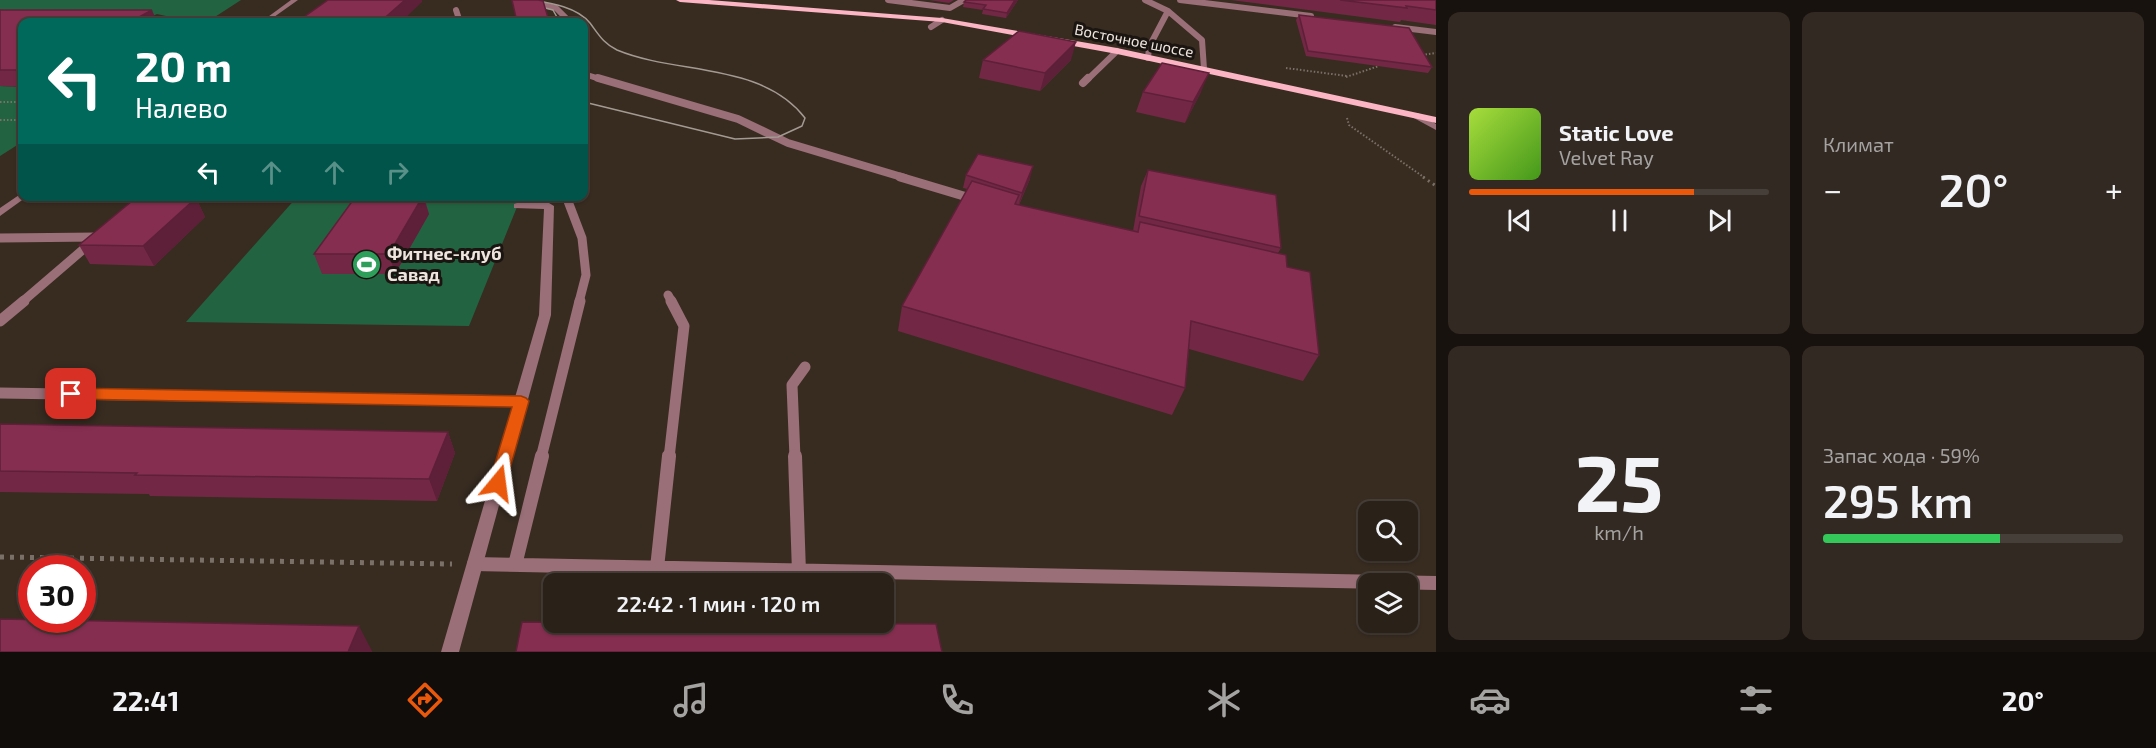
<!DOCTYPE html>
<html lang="ru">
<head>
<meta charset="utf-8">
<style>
	:root { --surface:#2a2119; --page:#322922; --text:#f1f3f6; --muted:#a5a3a2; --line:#463e38; --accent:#ea580c }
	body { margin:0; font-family:"Exo 2",sans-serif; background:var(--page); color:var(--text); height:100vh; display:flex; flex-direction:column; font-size:22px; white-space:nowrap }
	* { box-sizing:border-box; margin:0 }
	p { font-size:20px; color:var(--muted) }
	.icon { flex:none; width:33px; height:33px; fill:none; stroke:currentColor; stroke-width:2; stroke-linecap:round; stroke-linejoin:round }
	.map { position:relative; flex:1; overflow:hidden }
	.sheet { display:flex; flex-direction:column; gap:12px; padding:12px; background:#17120e; width:720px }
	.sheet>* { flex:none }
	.top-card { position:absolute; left:18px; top:18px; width:570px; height:183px; border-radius:12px; box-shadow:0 2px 4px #0004,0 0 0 2px var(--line); background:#00695c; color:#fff; overflow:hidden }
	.controls { position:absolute; left:1358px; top:501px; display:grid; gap:12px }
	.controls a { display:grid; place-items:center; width:60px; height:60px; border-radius:12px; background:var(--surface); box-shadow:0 2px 4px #0004,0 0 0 2px var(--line); font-size:30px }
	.speed { position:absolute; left:18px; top:555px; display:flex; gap:12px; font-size:30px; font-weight:700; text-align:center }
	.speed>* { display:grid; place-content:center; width:78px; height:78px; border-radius:50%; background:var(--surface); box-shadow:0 2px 4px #0004,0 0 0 2px var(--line); line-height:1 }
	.speed .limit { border:9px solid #d22; background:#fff; color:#111 }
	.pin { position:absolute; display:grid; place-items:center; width:51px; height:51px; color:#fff; margin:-26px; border-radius:12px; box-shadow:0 3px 9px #0006 }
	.me { position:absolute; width:66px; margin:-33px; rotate:16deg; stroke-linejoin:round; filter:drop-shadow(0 0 4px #0008) }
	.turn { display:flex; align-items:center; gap:21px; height:126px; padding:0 18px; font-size:27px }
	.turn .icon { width:78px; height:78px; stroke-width:2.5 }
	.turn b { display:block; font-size:42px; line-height:51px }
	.lanes { display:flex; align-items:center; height:57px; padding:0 18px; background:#0003; justify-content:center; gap:30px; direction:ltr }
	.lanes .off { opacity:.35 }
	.big { font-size:45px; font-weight:600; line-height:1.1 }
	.sheet .tile { flex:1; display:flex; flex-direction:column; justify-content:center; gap:9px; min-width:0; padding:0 21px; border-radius:12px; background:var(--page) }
	.sheet .dial { align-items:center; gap:0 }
	.dial b { font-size:78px; line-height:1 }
	.song { display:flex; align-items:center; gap:18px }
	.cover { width:72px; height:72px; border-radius:9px; background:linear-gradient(135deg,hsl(80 70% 55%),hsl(100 70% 35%)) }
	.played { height:6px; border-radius:3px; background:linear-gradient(90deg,var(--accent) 75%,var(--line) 75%) }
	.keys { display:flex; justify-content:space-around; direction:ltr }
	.heat { display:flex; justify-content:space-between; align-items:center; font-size:33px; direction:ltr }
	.charge { height:9px; border-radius:4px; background:linear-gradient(90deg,#34c759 59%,var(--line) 0) }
	.sheet .tiles { flex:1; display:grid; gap:12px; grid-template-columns:repeat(2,1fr) }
	.trip { position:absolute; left:543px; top:573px; width:351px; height:60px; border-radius:12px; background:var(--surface); box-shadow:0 2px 4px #0004,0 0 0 2px var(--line); font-weight:600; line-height:60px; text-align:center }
	.menu { display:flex; height:96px; justify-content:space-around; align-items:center; background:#110d0a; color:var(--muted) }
	.menu .icon { width:42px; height:42px }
	.menu .on { color:var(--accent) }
	.menu b { font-size:27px; color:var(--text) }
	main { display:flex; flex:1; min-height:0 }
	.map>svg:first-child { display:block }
	.green { fill:#226441 }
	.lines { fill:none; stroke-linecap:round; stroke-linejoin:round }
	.path-far2 { stroke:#7b7067; stroke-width:2; stroke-dasharray:1.5 2; stroke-linecap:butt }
	.path-far1 { stroke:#7b7067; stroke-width:3; stroke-dasharray:2 4; stroke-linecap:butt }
	.path { stroke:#7b7067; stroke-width:5; stroke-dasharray:4 6; stroke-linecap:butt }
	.service-far4 { stroke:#9a6f78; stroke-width:6 }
	.service-far3 { stroke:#9a6f78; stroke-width:8 }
	.service-far2 { stroke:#9a6f78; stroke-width:9 }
	.service-far1 { stroke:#9a6f78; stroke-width:11 }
	.service { stroke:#9a6f78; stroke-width:14 }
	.minor { fill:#9a6f78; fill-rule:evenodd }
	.tertiary { fill:#9a6f78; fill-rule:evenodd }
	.primary { fill:#fbb5c4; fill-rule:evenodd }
	.tram { stroke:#a49a92; stroke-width:1.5 }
	.wall { fill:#722845 }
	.shaded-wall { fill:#5d2038 }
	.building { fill:#852e50; stroke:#5d2038; stroke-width:1.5 }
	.route { fill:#ea580c; stroke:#983908; stroke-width:1.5 }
	.labels { text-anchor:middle; stroke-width:6; stroke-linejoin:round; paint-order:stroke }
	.far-street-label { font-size:15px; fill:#eee5df; stroke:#1b1511 }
	.poi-label { font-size:18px; font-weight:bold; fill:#eee5df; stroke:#1b1511; text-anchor:start }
</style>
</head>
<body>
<main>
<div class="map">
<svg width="1436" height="652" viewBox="0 0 1436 652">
	<rect width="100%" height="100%" fill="#382c21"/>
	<path class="green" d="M0,0H241L207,22H193L157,14L139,22H22L0,26Z
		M0,86L22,87V142L0,156Z
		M297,197H521L469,326L186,322Z"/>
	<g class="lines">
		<path class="path-far2" d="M1422,55L1436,53
			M1286,68L1347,76
			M1346,77L1379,66V64
			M0,102H22
			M1347,118L1349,125L1425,178
			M0,120H22"/>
		<path class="path-far1" d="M1423,177L1436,186"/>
		<path class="path" d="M0,557L452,564"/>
		<path class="service-far4" d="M523,0L556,8L567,19L566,22
			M888,0L950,8L964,0
			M1145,0L1168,11L1202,40L1204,69
			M1180,0L1311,16
			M456,10L460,22
			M931,27L942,20
			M1395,27L1436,32
			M1148,58L1149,47L1168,11
			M584,74L603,80
			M1087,80L1117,51"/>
		<path class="service-far3" d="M598,78L738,119L788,143L905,178
			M1083,83L1088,78"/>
		<path class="service-far2" d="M900,177L977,200
			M566,196L582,238L586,275L579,302
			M0,238L98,237
			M668,295L672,302
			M22,302L93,241"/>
		<path class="service-far1" d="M0,321L24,301
			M0,393L521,401
			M541,458L580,301
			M669,458L684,326L671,301
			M795,458L792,385L805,367"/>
		<path class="service" d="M795,456L799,572
			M474,564L1436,583
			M515,565L542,456
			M657,568L669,456"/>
		<path class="minor" d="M1412,113H1418L1436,124V130L1412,117Z
			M517,203H549L554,206L551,315L459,652H441L539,315L544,209L514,208V204Z"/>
		<path class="tertiary" d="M291,0H298L267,22H261Z
			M22,193V196H26L25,198L0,216V208Z"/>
		<path class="primary" d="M676,0H709L942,18L1117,48L1436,117V123L1117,54L942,22L680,2Z"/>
		<path class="tram" d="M514,0L553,10L558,19L557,22
			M532,0C551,3 577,7 590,23C599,35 603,43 617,50C677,75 762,62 805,118L802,126L778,137L735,139L584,102"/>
	</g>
	<path class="wall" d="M929,0H954L949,3Z
		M1018,0L1006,18L982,14L983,10L963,7L964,2Z
		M1231,0H1436V25L1401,20L1400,22Z
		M0,9L1,10L22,22V87L0,86Z
		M1299,15L1432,67L1428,73L1306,56L1296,20Z
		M983,60H1071L1040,91L979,78Z
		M1143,92H1201L1185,123L1136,112Z
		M1148,170L1281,248L1278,253L1287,267L1319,355L1303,381L1189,349L1185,388L1172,415L898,331L902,306L968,189L963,188L966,175L1030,179L1019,205L1133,231L1141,186Z
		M54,196H104L97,202H57Z
		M356,196H424L429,214L395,274H322L314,254Z
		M196,198L205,217L154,266L90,264L79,245Z
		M0,424L448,432L455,453L437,501L150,496L149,494L0,492Z"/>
	<path class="shaded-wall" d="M405,0H422V2L401,22H380Z
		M1015,0H1018L1006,18L1007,13Z
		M152,10L157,22H130Z
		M1076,42L1071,60L1040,91L1045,73Z
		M1209,73L1201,92L1185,123L1193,102Z
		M1033,166L1030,179L1018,206L1022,193Z
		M94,196H104L97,202Z
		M423,196L429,214L395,274L389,254Z
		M196,198L205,217L154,266L143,246Z
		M448,432L455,453L437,501L429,479Z
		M359,626L372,651V652H348Z"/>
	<path class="building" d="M328,0H405L380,22H297Z
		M512,0H538L543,1L549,21L517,22Z
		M966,0H1015L1007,13L983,9L986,5L964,2Z
		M1340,0H1436V10L1406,6L1407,8Z
		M0,10H152L130,22H22V70H0Z
		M1299,15L1409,28L1432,67L1308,51Z
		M1019,31L1076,42L1045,73L983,60Z
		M1162,63L1209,73L1193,102L1143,92Z
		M978,154L1033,166L1022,193L966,175Z
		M1148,170L1276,195L1281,248L1139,216Z
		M972,181L1019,195L1015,204L1138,232L1140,222L1286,255L1287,267L1310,272L1319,355L1191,321L1185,388L902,306Z
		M356,196H423L389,254H314Z
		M137,197L196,198L143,246L79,245Z
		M0,424L448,432L429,479L135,475L137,473L0,471Z
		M0,619L359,626L348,652H0Z
		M522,622L936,624L942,652H516Z"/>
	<path class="route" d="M71,388L521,396L526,398L529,401L506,483L504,487L498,489L492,487L489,483L512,407L71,399L64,394Z"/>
	<defs>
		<symbol id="stadium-disc" viewBox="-11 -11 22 22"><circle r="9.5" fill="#2e9e5b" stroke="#1b1511"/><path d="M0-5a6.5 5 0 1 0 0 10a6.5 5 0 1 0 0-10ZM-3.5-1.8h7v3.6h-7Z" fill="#fff"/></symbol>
	</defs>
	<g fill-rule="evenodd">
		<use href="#stadium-disc" x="350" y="248" width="33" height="33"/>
	</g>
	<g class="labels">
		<g class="far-street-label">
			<text transform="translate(1134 41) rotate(11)" y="5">Восточное шоссе</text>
		</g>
		<g class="poi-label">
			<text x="387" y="260">Фитнес-клуб<tspan x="387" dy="21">Савад</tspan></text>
		</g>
	</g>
</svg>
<div class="controls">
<a><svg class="icon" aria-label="search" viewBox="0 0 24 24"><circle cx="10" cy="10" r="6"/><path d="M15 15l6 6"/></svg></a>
<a><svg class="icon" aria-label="layers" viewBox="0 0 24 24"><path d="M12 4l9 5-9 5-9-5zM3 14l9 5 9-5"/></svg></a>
</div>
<div class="speed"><div class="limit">30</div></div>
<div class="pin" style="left:71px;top:394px;background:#d93025"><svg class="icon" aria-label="arrive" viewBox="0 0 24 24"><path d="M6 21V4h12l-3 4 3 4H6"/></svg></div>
<svg class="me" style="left:498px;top:483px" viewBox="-20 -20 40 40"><path d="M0-17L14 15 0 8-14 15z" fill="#ea580c" stroke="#fff" stroke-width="4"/></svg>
<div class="trip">22:42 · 1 мин · 120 m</div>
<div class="top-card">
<div class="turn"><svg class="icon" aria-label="left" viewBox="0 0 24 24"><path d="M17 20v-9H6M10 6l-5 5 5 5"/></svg><div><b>20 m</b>Налево</div></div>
<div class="lanes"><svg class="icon" aria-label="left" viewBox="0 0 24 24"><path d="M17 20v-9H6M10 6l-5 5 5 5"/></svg><svg class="icon off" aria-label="ahead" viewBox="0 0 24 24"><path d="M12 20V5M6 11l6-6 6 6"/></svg><svg class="icon off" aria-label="ahead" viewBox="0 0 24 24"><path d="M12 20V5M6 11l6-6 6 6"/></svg><svg class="icon off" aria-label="right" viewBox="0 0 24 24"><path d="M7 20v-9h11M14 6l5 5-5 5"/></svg></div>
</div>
</div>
<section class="sheet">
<div class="tiles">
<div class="tile">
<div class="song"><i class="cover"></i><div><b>Static Love</b><p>Velvet Ray</p></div></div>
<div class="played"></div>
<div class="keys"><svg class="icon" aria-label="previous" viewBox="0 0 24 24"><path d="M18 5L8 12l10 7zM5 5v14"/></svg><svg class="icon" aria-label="pause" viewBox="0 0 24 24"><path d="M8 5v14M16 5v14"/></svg><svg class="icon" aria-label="next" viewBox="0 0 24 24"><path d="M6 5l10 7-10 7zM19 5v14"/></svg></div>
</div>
<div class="tile"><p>Климат</p>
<div class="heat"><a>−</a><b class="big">20°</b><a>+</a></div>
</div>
<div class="tile dial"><b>25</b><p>km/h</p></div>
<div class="tile"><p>Запас хода · 59%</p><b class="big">295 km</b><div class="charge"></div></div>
</div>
</section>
</main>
<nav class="menu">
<b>22:41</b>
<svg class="icon on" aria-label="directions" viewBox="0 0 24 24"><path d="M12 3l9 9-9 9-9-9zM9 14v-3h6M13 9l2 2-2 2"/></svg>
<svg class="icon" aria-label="music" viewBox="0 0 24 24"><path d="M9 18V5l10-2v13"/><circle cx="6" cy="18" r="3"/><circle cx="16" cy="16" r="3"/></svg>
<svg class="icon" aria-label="phone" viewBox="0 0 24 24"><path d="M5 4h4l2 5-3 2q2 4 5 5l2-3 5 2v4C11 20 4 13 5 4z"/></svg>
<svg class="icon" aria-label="climate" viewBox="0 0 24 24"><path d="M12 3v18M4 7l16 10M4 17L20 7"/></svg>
<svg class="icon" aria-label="car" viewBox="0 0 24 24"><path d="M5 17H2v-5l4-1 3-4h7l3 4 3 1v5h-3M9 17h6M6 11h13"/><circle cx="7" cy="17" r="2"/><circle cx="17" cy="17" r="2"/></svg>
<svg class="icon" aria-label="filters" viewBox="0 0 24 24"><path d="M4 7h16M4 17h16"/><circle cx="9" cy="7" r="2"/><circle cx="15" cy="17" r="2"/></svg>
<b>20°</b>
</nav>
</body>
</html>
